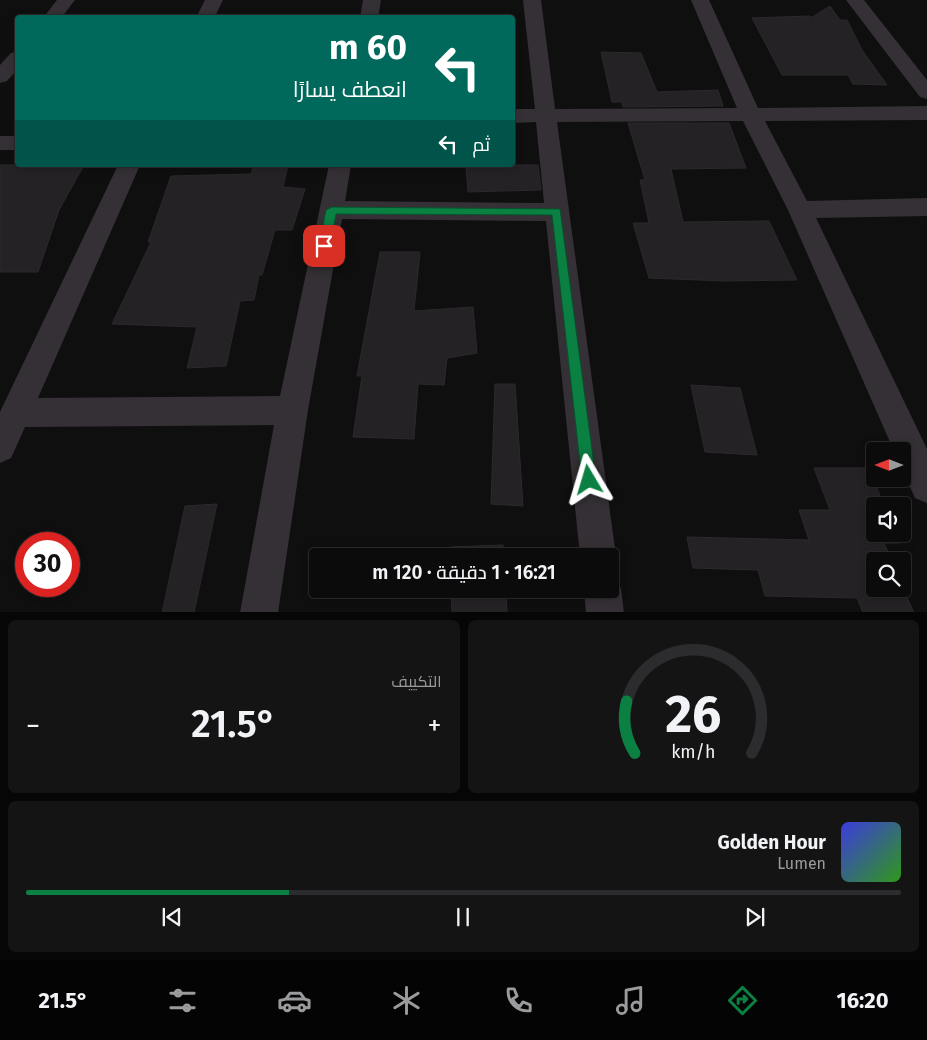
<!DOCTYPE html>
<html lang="ar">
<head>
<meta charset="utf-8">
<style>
	:root { --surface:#0c0b0c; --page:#151415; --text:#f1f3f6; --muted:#9a9b9d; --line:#2c2b2d; --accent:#0b8043 }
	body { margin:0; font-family:"Fira Sans",Cairo,sans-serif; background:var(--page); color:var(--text); direction:rtl; height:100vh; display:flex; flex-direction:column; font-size:19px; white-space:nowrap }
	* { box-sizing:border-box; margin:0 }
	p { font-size:16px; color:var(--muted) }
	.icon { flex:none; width:28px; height:28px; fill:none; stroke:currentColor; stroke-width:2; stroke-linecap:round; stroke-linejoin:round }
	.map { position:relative; height:612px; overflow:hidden; direction:ltr }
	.panel { display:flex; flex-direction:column; gap:8px; padding:8px; background:#070607; flex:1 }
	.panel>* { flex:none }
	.top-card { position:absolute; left:15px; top:15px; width:500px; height:152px; border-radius:5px; box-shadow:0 2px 8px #0003,0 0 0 1px var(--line); direction:rtl; background:#00695c; color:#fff; overflow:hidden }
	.needle { width:32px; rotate:270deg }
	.controls { position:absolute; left:866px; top:442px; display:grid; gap:10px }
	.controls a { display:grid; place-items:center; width:45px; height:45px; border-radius:5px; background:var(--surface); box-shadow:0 2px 8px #0003,0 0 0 1px var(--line); font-size:25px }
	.speed { position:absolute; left:15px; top:532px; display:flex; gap:10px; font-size:25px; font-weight:700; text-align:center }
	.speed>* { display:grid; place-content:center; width:65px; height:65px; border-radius:50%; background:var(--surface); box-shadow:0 2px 8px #0003,0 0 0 1px var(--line); line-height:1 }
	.speed .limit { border:8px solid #d22; background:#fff; color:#111 }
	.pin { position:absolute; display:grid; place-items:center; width:42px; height:42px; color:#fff; margin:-21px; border-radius:10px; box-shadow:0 2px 8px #0006 }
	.me { position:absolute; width:55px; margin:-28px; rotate:353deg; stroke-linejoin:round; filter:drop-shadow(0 0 4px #0008) }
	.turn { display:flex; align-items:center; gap:18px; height:105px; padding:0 25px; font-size:22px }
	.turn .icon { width:65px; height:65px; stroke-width:2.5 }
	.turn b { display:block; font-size:35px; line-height:42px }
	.then { display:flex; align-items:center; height:48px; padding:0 25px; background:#0003; gap:10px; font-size:19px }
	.big { font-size:38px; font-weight:600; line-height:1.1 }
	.panel .widget { flex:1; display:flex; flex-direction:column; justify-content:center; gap:8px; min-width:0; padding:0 18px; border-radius:8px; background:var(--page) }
	.panel .dial { align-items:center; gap:0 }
	.dial svg { height:130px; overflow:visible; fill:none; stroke:var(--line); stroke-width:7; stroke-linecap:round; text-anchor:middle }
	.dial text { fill:var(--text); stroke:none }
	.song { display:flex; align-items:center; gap:15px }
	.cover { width:60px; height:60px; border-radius:8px; background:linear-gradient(135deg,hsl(240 70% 55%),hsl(110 70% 35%)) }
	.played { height:5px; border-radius:2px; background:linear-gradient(90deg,var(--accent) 30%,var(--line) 30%) }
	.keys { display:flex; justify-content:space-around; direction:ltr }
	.heat { display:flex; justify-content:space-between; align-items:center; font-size:28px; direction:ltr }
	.panel .tiles { flex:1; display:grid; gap:8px; grid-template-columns:1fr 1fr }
	.widget:last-child { grid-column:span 2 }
	.trip { position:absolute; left:309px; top:548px; width:310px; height:50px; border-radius:5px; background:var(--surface); box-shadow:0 2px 8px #0003,0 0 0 1px var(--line); font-weight:600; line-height:50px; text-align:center; direction:rtl }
	.tabs { display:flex; height:80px; justify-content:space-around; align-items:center; background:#050405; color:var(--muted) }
	.tabs .icon { width:35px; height:35px }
	.tabs .on { color:var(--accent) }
	.tabs b { font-size:22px; color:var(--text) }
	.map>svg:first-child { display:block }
	.building { fill:#242224; stroke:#2c292c }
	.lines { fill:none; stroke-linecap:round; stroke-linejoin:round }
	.minor { fill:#353035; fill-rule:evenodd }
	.route { fill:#0b8043; stroke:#07532c }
</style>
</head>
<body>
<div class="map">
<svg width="927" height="613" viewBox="0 0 927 613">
	<rect width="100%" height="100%" fill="#100f10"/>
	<path class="building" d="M830,6L840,20H847L862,50L887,85L853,84L848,75H782L752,18L809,16L815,18L814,16Z
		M601,52L641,53L657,92L718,90L723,106L623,107L622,102H612Z
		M628,123H729L746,168L671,169L683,222L769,221L797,280L724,281L649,278L633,223H649L640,180H645Z
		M0,165H84L59,210L38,272H0Z
		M254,165H288L283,187L305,189L292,230H275L262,275H259L254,300L240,301L226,366L187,368L197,327L112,324L151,242H148L171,176L251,174Z
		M466,165H538L541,190L468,192Z
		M380,252H420L414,311L473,307L477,353L447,358L444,385L418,384L414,439L353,437L362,376H357Z
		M495,384H515L523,506L491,504Z
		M691,385L740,388L757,455L705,452Z
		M814,468H869L884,506H875V534H896L899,543H884L892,561H875V589H902V586L914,613H863L857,598L765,596L758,570L693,568L687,537L809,540L799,510H830Z
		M217,504L194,613H162L185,506Z
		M503,545L504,556H451L450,547Z
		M451,589H506L507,613H452Z"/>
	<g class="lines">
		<path class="minor" d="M57,0H75L61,18H43Z
			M205,0H223L214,18H196Z
			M363,0H381L378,18H360Z
			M523,0H541L555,109L737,108L691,0H709L758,108L927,106V120L765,121L807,201L927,198V216L816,218L927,449V503L915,498L902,469V451H894L788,210L743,121L557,122L616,556L611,569L610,556H580L546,221L342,219L308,410L278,613H240L274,425L25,427L11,458L0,463V412L118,165H140L38,398L280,396L329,165H351L345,201L544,203L536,122L512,123V109H535Z
			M846,0H864L927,80V99L920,97Z
			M18,51V69L7,81L0,83V65L11,53Z
			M0,136H18V150H0Z
			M610,574L615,576L621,589L624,613H586L584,589H610Z"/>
	</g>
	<path class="route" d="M332,207L560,209L596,480L594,485L589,487L584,485L582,480L552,215L336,214L330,246L324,250L319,246L326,210Z"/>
</svg>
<div class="controls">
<a><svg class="needle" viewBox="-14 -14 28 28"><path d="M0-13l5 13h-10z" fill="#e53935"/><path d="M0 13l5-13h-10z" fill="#9a9b9d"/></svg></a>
<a><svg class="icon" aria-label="sound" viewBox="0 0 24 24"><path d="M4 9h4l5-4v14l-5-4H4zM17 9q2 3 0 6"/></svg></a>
<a><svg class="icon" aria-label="search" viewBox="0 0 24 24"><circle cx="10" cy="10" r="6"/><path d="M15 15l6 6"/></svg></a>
</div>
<div class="speed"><div class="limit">30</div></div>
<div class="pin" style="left:324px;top:246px;background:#d93025"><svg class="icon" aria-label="arrive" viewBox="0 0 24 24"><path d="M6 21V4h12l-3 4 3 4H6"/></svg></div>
<svg class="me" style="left:589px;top:480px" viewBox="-20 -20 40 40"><path d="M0-17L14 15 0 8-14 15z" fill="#0b8043" stroke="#fff" stroke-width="4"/></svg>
<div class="trip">16:21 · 1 دقيقة · 120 m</div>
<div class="top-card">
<div class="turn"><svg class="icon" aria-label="left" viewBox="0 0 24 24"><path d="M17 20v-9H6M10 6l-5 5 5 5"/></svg><div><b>60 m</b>انعطف يسارًا</div></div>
<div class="then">ثم<svg class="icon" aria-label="left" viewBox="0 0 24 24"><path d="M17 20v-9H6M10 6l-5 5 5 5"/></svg></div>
</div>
</div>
<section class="panel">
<div class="tiles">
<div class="widget dial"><svg viewBox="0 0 100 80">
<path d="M14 69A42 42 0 1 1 86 69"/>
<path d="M14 69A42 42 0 0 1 9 37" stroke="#0b8043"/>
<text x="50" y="56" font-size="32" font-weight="700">26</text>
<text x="50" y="72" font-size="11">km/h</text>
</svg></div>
<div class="widget"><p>التكييف</p>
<div class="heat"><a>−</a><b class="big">21.5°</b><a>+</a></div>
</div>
<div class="widget">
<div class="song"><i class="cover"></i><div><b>Golden Hour</b><p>Lumen</p></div></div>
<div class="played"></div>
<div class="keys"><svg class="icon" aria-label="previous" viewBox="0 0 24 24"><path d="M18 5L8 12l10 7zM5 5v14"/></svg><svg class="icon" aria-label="pause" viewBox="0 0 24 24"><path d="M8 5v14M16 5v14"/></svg><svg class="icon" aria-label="next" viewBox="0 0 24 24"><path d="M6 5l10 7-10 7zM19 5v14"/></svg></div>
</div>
</div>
</section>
<nav class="tabs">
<b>16:20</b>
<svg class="icon on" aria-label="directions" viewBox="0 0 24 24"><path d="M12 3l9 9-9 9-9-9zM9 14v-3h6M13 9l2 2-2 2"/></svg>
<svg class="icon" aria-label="music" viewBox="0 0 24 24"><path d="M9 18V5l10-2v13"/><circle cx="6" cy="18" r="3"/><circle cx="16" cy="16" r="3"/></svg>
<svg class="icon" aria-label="phone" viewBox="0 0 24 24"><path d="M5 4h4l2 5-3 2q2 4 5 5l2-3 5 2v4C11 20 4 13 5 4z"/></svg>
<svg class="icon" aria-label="climate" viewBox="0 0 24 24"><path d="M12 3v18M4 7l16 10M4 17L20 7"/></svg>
<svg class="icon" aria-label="car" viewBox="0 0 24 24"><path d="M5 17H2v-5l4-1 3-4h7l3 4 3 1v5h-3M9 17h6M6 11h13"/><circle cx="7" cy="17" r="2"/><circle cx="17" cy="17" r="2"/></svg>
<svg class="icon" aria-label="filters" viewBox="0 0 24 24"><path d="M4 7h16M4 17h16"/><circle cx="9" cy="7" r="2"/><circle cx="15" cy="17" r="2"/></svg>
<b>21.5°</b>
</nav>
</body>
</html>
